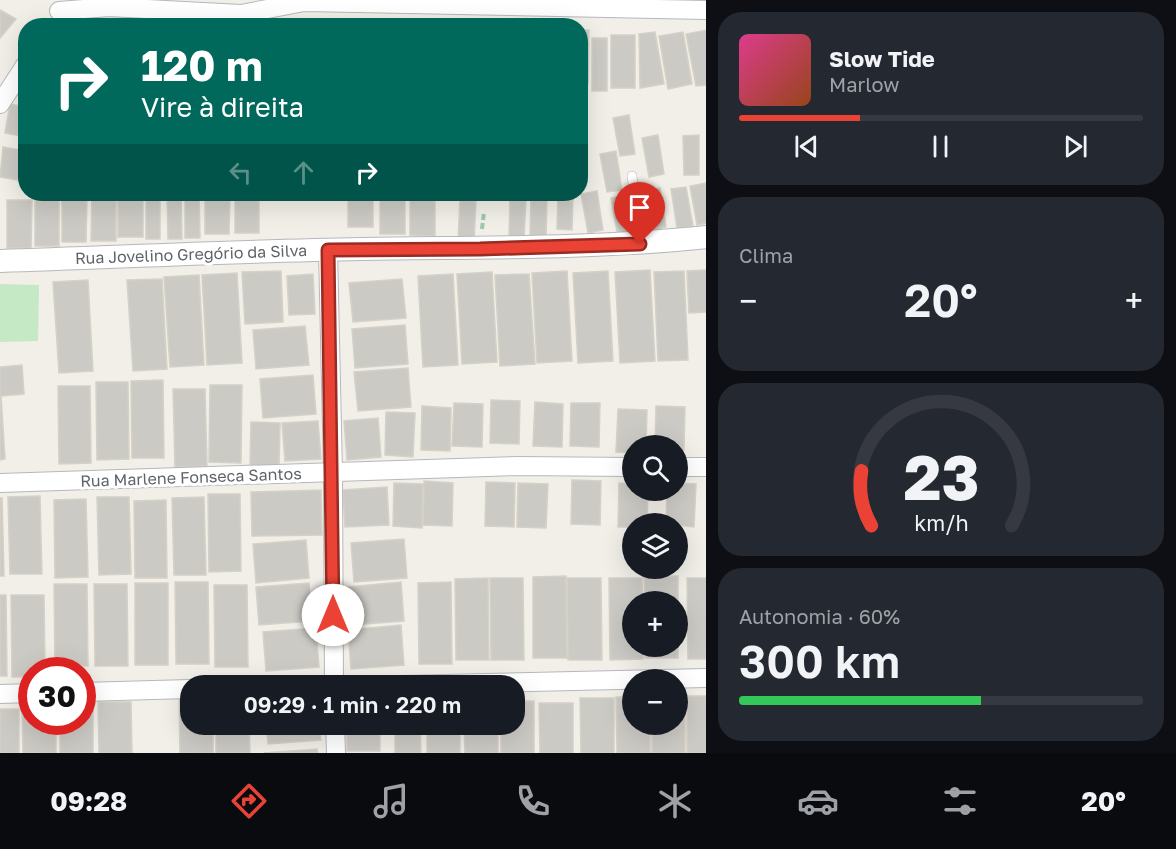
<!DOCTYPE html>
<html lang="pt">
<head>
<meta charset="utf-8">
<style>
	:root { --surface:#171b24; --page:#242831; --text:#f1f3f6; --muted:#9ea1a6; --line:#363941; --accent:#ea4335 }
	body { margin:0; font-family:"Golos Text",sans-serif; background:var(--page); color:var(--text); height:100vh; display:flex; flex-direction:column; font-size:22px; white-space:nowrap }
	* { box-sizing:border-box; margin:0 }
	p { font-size:20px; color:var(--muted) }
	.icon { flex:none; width:33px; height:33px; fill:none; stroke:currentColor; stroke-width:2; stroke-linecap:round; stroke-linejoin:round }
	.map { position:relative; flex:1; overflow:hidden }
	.panel { display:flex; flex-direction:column; gap:12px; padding:12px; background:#0d0f14; width:470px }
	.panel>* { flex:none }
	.hud { position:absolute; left:18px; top:18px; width:570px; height:183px; border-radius:24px; box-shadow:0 6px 24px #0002; background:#00695c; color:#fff; overflow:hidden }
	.fabs { position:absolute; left:622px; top:435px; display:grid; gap:12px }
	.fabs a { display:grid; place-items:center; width:66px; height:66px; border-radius:50%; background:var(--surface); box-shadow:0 6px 24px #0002; font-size:30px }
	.speed { position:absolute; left:18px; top:657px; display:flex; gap:12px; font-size:30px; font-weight:700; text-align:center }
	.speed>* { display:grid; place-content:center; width:78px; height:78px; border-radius:50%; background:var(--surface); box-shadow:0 6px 24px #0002; line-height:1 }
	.speed .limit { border:9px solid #d22; background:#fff; color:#111 }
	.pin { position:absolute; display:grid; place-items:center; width:51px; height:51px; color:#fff; margin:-62px -26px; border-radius:50% 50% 50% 0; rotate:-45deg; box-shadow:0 0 6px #0007 }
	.pin .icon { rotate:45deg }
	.me { position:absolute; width:66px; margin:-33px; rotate:0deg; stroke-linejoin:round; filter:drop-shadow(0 0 4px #0008) }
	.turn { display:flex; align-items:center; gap:21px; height:126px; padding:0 24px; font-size:27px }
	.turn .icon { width:78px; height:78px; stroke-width:2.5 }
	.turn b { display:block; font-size:42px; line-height:51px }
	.lanes { display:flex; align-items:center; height:57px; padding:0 24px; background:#0003; justify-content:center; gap:30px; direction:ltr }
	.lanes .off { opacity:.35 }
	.big { font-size:45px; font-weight:600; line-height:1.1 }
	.panel .tile { flex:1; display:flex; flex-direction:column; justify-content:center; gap:9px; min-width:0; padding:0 21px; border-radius:24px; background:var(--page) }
	.panel .dial { align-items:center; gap:0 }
	.dial svg { height:156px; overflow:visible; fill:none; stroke:var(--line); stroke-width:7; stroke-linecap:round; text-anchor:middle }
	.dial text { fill:var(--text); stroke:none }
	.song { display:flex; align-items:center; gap:18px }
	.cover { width:72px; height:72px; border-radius:9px; background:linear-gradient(135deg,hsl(330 70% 55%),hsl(20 70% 35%)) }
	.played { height:6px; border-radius:3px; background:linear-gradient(90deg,var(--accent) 30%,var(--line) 30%) }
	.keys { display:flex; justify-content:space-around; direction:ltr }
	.heat { display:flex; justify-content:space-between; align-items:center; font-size:33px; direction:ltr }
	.charge { height:9px; border-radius:4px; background:linear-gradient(90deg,#34c759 60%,var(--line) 0) }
	.trip { position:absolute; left:180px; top:675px; width:345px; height:60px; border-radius:24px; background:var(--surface); box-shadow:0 6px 24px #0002; font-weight:600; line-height:60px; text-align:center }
	.tabs { display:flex; height:96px; justify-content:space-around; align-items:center; background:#090b0e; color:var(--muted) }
	.tabs .icon { width:42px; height:42px }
	.tabs .selected { color:var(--accent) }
	.tabs b { font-size:27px; color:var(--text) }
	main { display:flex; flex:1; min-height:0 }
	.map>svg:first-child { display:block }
	.green { fill:#c5e8c5 }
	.building { fill:#cccac5; stroke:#d6d1c6; stroke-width:1.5 }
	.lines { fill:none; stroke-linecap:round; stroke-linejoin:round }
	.service-casing { stroke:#b5b8bc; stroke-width:10 }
	.minor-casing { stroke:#b5b8bc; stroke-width:20 }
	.tertiary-casing { stroke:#b5b8bc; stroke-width:24 }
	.path { stroke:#9cc7a9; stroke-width:4; stroke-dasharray:6 3; stroke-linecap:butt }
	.service { stroke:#fff; stroke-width:9 }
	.minor { stroke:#fff; stroke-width:18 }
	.tertiary { stroke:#fff; stroke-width:22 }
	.route-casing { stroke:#982c22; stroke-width:15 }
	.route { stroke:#ea4335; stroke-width:10 }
	.labels { text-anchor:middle; stroke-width:6; stroke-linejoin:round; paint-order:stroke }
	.street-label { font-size:16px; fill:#5f6368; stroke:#fff }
</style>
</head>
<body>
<main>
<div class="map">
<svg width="707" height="753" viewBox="0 0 707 753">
	<rect width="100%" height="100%" fill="#f1efe8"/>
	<path class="green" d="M0,284L39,285L38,341L0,342Z"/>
	<path class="building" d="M0,10L16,19L0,38Z
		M337,19L352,20V26H336Z
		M124,20H140V26H124Z
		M304,21H329L330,26H304Z
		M427,21H442V26H427Z
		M230,23L285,25V26H230Z
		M580,30H589L588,83H580Z
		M707,30V85L696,86L686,34Z
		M655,32L664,84L640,88L639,34Z
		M683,32L692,84L668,89L659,36Z
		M611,35H635V88H611Z
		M592,38H607V91H592Z
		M10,104L26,107V137L5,133Z
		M629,115L635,154L620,156L613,118Z
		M658,135L664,174L649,177L642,138Z
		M699,135V175H684L683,136Z
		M3,147L26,151L24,181L0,177Z
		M616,151L622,190L607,192L600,154Z
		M706,183L707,223L697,225L690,186Z
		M686,187L693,226L677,228L671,189Z
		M660,188L666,227L651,230L644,191Z
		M597,191L603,230L588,233L581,194Z
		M62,194L87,195L86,242H62Z
		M92,194H116V241H91Z
		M118,194H143V237H118Z
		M146,194H160V239H146Z
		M167,194H181L182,239H168Z
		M185,194H199L200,238H185Z
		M205,194H230L229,234H205Z
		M235,194H259V233H235Z
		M348,194H373V227H348Z
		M380,194H405V234H380Z
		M410,194H435V236L410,235Z
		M558,194H573L572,230L557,229Z
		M626,195L633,234L618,237L611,198Z
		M531,197L547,198L546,237L530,236Z
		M35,198H59V246H35Z
		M510,198L526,199L524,238L509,237Z
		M7,200H32L31,248H7Z
		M460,200L476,201L474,241L458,240Z
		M650,270L655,361L620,363L615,272Z
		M707,270V312L689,313L687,271Z
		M281,271L283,322L245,324L242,272Z
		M567,271L572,361L537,363L532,273Z
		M608,271L613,361L578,363L573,273Z
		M684,271L688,360L658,361L654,272Z
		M492,272L497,362L462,364L457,274Z
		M237,273L242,363L207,365L202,275Z
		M313,274L315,314L289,315L287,276Z
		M453,274L458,365L423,367L418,276Z
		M529,274L535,364L500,366L495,275Z
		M199,275L204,365L170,367L164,277Z
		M162,279L167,369L133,371L127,280Z
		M402,279L406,318L353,322L349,283Z
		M88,280L93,371L59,373L53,282Z
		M405,325L408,364L355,368L352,329Z
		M305,326L309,365L256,369L253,330Z
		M22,365L24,394L1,396L5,459L0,460V367Z
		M408,368L411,407L358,411L354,372Z
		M313,375L316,414L263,418L260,379Z
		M163,380L164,458H132L131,381Z
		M96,382H128L129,459L97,460Z
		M210,385H242L241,463L209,462Z
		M58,386H90L91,463L59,464Z
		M173,389H205L207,466L175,467Z
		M491,400L520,401L519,444L490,443Z
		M535,402L563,404L562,447L533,446Z
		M454,403L483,404L482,447L452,446Z
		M571,403H600L599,447L570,446Z
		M422,406L451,408L450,451L421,450Z
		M656,406L685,407L684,450H678V446H655Z
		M618,409L647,410L646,446H633V453L616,452Z
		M386,412L415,413L413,457L385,455Z
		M378,418L381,457L347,460L344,421Z
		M318,421L321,459L285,461L282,423Z
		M251,422L280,423L279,466L250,465Z
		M572,480L601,481L600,525L571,524Z
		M424,481L453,483L452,526L423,525Z
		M486,482L515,483L514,527L485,526Z
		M394,483L423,484L422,528L393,526Z
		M518,483L548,484L546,528L517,527Z
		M619,483L633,484V490H648L647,524H633V527H618Z
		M678,483L696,484L694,527L666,524L667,490H678Z
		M387,487L389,525L345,527L343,490Z
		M321,490L322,535L252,536L251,492Z
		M208,494H240L241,571L209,572Z
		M40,496L42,574H10L8,497Z
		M97,497H129L131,574L99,575Z
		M204,497L206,575H174L172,498Z
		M0,498H2L4,576H0Z
		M86,499L88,577L55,578L54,500Z
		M166,500L167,578H135L134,501Z
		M404,539L407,578L354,582L351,543Z
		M306,540L309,578L256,583L253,544Z
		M566,576L567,658H533V577Z
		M644,576H678V602H645Z
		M488,578L489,660H456L455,579Z
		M490,578H523L524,660H491Z
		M567,578H601L602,660H568Z
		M609,578H642L643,602H633V646H643V659L610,660Z
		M687,578H707V659H688Z
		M175,582H208L209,664H176Z
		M401,582L404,621L351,625L348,587Z
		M451,582L452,664H419L418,583Z
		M135,583H168V665H135Z
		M309,583L312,621L259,625L256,587Z
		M54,584H87L88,666H55Z
		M94,584H127L128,666H95Z
		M214,585H247L248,667H215Z
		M0,595H6L7,676H0Z
		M11,595H44L45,670H32V677H12Z
		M678,603V658H645V646H678Z
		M401,625L404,665L351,669L348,630Z
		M316,628L319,667L266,671L263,632Z
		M687,696H707V753H687Z
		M179,697H190V724H213V753H180Z
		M616,697H633V724H650V753H617Z
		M678,697H685V753H652V724H678Z
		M580,698H614V753H581Z
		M514,701H534V753H501V724H514Z
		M98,702H131L132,753H99Z
		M539,703H573V753H540Z
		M22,706H32V722H56V753H23Z
		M82,706H93V753H60V722H82Z
		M0,709H19V753H0Z
		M216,724H249L250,753H216Z
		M266,724H319L321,740L268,744Z
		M347,724H380V751H347Z
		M395,724H420L421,753H395Z
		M427,724H460V753H427Z
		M464,724H498V753H465Z
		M317,749L318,753H264Z"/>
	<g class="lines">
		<defs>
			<path id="service" d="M632,176L640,241"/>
			<path id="minor" d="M59,11L109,7L241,14L304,2L707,10
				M0,104L26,64
				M328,250L333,473L334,686
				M678,467H707
				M0,483L518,466L633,467
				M356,686L707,678
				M82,692L190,689
				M0,694L32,693
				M335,724L336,753"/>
			<path id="tertiary" d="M0,261C121,257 242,251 362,249C478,247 592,249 707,237"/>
		</defs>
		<use href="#service" class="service-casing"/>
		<use href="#minor" class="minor-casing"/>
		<use href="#tertiary" class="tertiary-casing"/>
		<path class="path" d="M482,229L484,212"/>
		<use href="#service" class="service"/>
		<use href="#minor" class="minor"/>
		<use href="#tertiary" class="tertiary"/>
	</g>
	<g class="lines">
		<defs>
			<path id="route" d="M333,615L328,250L480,249L640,244"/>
		</defs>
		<use href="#route" class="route-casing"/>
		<use href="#route" class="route"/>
	</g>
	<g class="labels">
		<g class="street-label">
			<text transform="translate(191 254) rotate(-2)" y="6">Rua Jovelino Gregório da Silva</text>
			<text transform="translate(191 477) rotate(-2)" y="6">Rua Marlene Fonseca Santos</text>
		</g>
	</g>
</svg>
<div class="fabs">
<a><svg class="icon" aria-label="search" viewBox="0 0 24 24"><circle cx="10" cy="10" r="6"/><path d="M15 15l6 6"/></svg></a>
<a><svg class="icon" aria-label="layers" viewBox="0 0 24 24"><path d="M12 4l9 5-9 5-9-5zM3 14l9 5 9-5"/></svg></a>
<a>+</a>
<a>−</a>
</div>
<div class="speed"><div class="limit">30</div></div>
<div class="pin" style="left:640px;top:244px;background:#d93025"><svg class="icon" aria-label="arrive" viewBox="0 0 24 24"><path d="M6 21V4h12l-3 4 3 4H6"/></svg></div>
<svg class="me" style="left:333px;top:615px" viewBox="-20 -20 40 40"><circle r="19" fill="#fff"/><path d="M0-13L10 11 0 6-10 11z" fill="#ea4335"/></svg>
<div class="trip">09:29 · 1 min · 220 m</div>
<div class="hud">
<div class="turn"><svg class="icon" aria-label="right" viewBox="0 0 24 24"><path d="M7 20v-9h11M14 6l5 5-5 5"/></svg><div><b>120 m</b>Vire à direita</div></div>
<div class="lanes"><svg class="icon off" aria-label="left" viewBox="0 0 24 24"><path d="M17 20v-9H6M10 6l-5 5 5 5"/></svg><svg class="icon off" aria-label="ahead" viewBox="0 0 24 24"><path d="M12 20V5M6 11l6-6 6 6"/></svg><svg class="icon" aria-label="right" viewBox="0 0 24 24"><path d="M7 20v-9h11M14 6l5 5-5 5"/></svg></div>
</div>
</div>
<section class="panel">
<div class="tile">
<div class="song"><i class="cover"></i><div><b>Slow Tide</b><p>Marlow</p></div></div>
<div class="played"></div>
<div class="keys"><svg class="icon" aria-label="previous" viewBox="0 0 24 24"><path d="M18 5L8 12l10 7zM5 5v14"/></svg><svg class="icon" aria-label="pause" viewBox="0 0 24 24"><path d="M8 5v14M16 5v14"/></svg><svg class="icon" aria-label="next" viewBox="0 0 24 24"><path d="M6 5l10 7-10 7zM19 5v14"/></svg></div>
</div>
<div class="tile"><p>Clima</p>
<div class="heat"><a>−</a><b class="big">20°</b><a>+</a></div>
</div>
<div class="tile dial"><svg viewBox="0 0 100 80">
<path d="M14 69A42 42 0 1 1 86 69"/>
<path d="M14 69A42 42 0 0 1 9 41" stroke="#ea4335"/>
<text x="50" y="56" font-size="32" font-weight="700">23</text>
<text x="50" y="72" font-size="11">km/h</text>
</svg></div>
<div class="tile"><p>Autonomia · 60%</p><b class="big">300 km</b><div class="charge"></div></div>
</section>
</main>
<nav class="tabs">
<b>09:28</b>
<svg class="icon selected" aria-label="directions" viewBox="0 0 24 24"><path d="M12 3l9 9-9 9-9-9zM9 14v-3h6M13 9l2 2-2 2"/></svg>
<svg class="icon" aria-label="music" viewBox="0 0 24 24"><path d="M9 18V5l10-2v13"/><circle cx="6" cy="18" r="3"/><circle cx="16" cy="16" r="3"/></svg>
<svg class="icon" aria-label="phone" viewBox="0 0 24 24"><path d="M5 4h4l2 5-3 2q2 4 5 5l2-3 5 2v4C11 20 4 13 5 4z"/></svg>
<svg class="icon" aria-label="climate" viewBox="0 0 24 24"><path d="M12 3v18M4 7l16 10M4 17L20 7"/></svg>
<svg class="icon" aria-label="car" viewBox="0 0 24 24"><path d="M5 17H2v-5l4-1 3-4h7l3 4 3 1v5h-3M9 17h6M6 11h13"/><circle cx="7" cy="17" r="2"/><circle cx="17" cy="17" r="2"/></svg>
<svg class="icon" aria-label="filters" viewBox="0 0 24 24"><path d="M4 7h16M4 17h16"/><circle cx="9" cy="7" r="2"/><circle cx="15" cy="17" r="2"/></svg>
<b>20°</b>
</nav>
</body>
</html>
